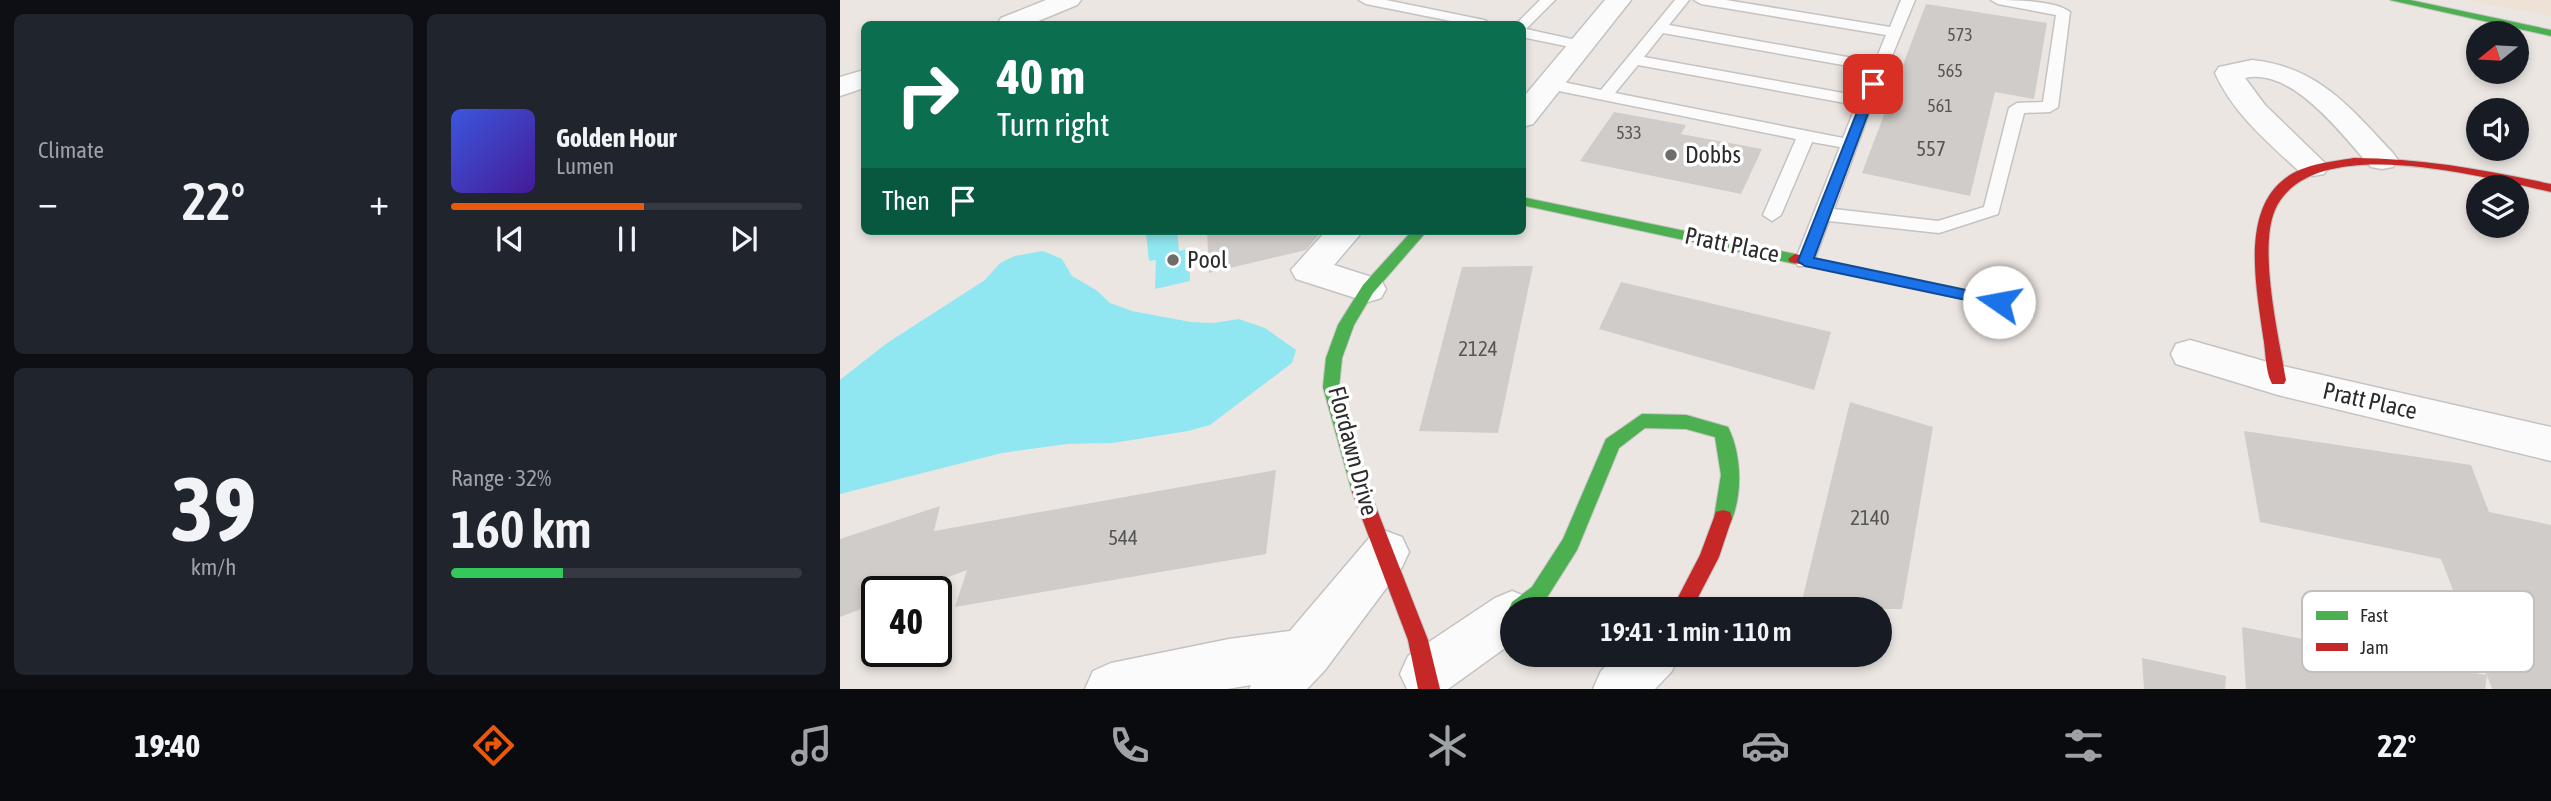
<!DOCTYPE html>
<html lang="en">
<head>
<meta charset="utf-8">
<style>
	:root { --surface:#171b24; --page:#20242c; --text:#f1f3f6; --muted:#9ea1a6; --line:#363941; --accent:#ea580c }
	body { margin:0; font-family:"Asap Condensed",sans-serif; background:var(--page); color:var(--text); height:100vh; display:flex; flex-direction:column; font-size:26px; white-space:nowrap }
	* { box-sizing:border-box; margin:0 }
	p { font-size:23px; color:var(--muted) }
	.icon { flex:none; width:38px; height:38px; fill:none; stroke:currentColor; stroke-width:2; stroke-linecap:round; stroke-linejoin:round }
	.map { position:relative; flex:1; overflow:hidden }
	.side { display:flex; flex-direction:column; gap:14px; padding:14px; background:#0d0f14; width:840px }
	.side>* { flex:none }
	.guide { position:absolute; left:21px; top:21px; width:665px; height:214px; border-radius:10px; box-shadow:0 4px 10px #0003; background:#0b6e4f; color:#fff; overflow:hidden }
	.needle { width:46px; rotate:252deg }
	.tools { position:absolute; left:1626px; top:21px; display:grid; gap:14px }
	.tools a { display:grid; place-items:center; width:63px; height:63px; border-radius:50%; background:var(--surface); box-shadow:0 4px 10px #0003; font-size:35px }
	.speed { position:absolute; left:21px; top:576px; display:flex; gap:14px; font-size:35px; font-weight:700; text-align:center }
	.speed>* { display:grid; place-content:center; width:91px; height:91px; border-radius:50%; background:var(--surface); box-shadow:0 4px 10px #0003; line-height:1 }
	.speed .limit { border:4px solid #111; border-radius:10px; background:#fff; color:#111 }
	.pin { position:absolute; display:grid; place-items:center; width:60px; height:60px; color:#fff; margin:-30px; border-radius:14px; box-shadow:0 4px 10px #0006 }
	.me { position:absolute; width:77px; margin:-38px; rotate:282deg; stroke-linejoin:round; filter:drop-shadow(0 0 5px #0008) }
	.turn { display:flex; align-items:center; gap:24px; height:147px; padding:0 21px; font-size:32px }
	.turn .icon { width:91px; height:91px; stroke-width:2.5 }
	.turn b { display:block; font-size:49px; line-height:60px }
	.then { display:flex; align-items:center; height:66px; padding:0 21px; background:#0003; gap:14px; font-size:26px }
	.big { font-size:52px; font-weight:600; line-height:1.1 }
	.side .card { flex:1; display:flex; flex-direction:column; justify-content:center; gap:10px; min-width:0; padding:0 24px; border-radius:10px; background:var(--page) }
	.side .dial { align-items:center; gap:0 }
	.dial b { font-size:91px; line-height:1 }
	.song { display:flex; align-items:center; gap:21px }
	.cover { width:84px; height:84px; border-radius:10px; background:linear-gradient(135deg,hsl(230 70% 55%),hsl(260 70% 35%)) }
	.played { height:7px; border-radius:4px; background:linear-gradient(90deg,var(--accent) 55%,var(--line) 55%) }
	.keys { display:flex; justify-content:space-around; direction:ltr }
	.heat { display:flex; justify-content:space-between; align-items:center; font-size:38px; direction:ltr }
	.charge { height:10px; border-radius:5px; background:linear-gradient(90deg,#34c759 32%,var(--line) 0) }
	.side .tiles { flex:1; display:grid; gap:14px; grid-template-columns:repeat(2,1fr) }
	.trip { position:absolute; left:660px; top:597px; width:392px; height:70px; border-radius:35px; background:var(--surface); box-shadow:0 4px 10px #0003; font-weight:600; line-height:70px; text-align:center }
	.tab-bar { display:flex; height:112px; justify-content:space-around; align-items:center; background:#090b0e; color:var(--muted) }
	.tab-bar .icon { width:49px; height:49px }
	.tab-bar .on { color:var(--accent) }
	.tab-bar b { font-size:32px; color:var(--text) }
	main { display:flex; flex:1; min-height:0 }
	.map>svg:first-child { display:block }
	.education { fill:#eee2d6 }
	.water { fill:#91e7f1 }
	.building { fill:#d0ccc9 }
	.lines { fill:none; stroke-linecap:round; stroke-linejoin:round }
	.lane-casing { stroke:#c4c3c3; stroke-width:3 }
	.street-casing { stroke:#c4c3c3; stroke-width:3 }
	.fast-casing { stroke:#c4c3c3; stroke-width:2 }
	.jam-casing { stroke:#c4c3c3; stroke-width:2 }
	.lane { fill:#fcfbfb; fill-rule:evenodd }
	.street { fill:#fcfbfb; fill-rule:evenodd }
	.fast { fill:#4caf50; fill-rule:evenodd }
	.jam { fill:#c62828; fill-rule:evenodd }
	.route { fill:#1a73e8; stroke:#114b97; stroke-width:2 }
	.poi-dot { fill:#6f6d6c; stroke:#fff; stroke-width:2.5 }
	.labels { text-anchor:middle; stroke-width:7; stroke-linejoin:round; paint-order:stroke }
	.far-number-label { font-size:18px; fill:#575655 }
	.number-label { font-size:21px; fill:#575655 }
	.poi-label { font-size:24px; fill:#2c2c2c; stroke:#fff; text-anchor:start }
	.street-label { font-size:24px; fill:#2c2c2c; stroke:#fff }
	.key { fill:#fff; stroke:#c0c0c0; stroke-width:2 }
	.key-label { font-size:19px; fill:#2c2c2c }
</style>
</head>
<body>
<main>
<section class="side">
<div class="tiles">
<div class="card"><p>Climate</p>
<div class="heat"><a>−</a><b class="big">22°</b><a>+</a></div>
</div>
<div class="card">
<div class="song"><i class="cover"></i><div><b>Golden Hour</b><p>Lumen</p></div></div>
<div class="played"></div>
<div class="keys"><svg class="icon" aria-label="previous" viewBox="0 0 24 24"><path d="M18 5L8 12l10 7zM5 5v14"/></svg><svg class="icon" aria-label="pause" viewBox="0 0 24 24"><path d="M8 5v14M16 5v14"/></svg><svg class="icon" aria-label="next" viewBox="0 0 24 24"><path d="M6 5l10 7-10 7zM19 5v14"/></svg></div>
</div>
<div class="card dial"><b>39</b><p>km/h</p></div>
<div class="card"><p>Range · 32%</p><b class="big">160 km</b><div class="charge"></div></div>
</div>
</section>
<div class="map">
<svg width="1711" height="689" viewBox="0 0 1711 689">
	<rect width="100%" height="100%" fill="#ebe6e2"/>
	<path class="education" d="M1625,0H1711V16Z"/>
	<path class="water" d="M322,231H337L339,251L349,249L350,281L315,289L316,260L309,261L306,234Z
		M203,251L222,259L232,276L256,290L270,303L292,311L351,322L373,323L399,319L425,328L456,350L452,363L370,425L348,431L273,443L227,444L162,453L0,494V380L47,343L145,280L160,263L175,256Z"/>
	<path class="building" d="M1086,4L1207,23L1194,99L1155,92L1130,196L1022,173Z
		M774,112L846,125L841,134L922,149L901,194L740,161Z
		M367,231H482L466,250L369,273Z
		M693,266L658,433L579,431L622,267Z
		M781,282L991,332L974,390L759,329Z
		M1010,402L1093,427L1062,609H960Z
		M1404,431L1631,465L1649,512L1711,525V689H1652L1647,675L1645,689H1406L1402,627L1646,675L1601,559L1420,522Z
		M436,470L426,554L115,607L127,570L69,592H37V603L0,617V539L100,506L94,531Z
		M1302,658L1386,676L1385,689H1304Z"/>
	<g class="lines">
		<defs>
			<path id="lane" d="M519,0H546L644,20L651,24H626L526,4Z
				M700,0H715L686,29L745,42L747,45L745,48L740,49L682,37V24H676Z
				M835,0H849L829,25L1035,62L1046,35L861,4L854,0H886L1050,27L1061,0H1075L1033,102L994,209L1098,221L1144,207L1169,108L1177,103L1203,102L1216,15L1158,4L1151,0C1171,0 1215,0 1230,12L1218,107L1210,112L1184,113L1158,214L1099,233L989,221L972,266H958L955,261L1000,147L972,142L941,215L932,221L923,215L956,139L709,89L701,84L709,79L761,90ZM823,33L1031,70L1020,96L804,57ZM798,65L1016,105L1003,138L775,93Z"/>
			<path id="street" d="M206,0H241L237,5L191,24H157L161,18Z
				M765,0H791L693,124L682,127V99Z
				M1412,60C1479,67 1510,108 1553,153L1558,160L1553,167L1542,169L1531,167C1503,136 1453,67 1405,78L1425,105L1489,167L1484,174L1473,176L1462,174C1429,143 1394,115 1375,73L1379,67Z
				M24,70V88L0,96V77Z
				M486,231H523L494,265L541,280L546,289L541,298L528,302L456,279L451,270Z
				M1350,340L1438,365L1711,427V461L1438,395L1336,364L1331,354L1336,344Z
				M546,531L562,537L569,552L562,567L485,670L467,689H409L411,685L387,689H245L253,671L271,663L389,639L450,631L530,537Z
				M672,591L689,598L694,609H672V643L608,689H567L560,674L568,656L655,598Z
				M778,654H839L832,671L815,689H753L761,671Z"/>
			<path id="fast" d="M1550,0H1570L1711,30V36Z
				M682,197L955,254L962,259L955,264L682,205Z
				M572,231H587L533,293L514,325L502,358L499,387L530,492L527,497L521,500L515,497L512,492L483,387L486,358L498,325L523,285Z
				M802,414L846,415L888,427C902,455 903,495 890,524L883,526L876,524L874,518L881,475L875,437L846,429L805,428L779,448L737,550L706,599L694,609H672V616L669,609L672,602L692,587L723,539L766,439Z"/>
			<path id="jam" d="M1514,158C1581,158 1645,170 1711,184V192C1646,178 1471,129 1435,210C1418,249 1439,338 1446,380L1444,384H1432C1425,371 1426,351 1423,336C1417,291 1401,215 1442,181C1461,164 1490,162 1514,158Z
				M955,254L1184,302L1192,307L1184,312L950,262L948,259Z
				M521,484L527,487L530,492L588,640L600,689H578L568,640L512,492L515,487Z
				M883,510L890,512L892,518L879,557L852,609H832L860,555L876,512Z"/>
		</defs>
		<use href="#lane" class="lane-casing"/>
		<use href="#street" class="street-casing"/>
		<use href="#fast" class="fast-casing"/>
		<use href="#jam" class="jam-casing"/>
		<use href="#lane" class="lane"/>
		<use href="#street" class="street"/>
		<use href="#fast" class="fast"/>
		<use href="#jam" class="jam"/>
	</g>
	<path class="route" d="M1029,82L1039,84L974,258L1159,297L1167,302L1165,306L1159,307L965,266L958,261Z"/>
	<g class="poi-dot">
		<circle cx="831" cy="155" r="7"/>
		<circle cx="333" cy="260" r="7"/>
	</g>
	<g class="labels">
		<g class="far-number-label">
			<text x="1120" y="41">573</text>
			<text x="1110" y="77">565</text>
			<text x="1100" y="112">561</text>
			<text x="789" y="139">533</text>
		</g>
		<g class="number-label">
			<text x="1091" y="156">557</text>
			<text x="638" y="356">2124</text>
			<text x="1030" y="525">2140</text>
			<text x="283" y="545">544</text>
		</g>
		<g class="poi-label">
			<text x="845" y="163">Dobbs</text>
			<text x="347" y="268">Pool</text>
		</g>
		<g class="street-label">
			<text transform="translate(892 245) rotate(12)" y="8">Pratt Place</text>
			<text transform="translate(1530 401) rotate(13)" y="8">Pratt Place</text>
			<text transform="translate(513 451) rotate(75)" y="8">Flordawn Drive</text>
		</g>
	</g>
	<rect x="1462" y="591" width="232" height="81" rx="10" class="key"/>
	<rect x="1476" y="611" width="32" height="9" fill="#4caf50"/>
	<rect x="1476" y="643" width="32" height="8" fill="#c62828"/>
	<g class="key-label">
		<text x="1520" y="622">Fast</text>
		<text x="1520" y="654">Jam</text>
	</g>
</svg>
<div class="tools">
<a><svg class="needle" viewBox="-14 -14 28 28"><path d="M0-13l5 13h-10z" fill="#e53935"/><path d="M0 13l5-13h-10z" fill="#9ea1a6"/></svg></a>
<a><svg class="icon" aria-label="sound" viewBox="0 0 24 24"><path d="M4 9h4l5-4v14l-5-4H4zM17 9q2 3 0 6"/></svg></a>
<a><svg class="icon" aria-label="layers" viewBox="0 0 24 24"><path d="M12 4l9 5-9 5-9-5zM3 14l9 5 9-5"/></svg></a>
</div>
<div class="speed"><div class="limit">40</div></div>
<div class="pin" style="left:1033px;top:84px;background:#d93025"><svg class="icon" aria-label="arrive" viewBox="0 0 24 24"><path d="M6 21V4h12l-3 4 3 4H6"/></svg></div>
<svg class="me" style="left:1159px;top:302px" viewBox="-20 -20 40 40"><circle r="19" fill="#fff"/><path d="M0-13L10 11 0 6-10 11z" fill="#1a73e8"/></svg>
<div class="trip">19:41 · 1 min · 110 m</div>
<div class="guide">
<div class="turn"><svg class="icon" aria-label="right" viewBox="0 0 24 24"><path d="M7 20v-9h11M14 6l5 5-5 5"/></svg><div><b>40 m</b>Turn right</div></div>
<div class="then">Then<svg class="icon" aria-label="arrive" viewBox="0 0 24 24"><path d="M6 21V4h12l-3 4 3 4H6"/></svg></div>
</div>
</div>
</main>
<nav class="tab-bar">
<b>19:40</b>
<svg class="icon on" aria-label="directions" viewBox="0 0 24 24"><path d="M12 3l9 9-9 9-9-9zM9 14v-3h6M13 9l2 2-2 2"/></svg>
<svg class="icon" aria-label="music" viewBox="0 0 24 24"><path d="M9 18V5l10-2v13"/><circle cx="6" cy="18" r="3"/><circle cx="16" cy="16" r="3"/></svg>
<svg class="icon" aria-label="phone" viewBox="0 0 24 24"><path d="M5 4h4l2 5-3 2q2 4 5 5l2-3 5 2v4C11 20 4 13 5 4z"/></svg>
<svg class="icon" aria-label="climate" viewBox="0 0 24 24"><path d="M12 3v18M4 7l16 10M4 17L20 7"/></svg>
<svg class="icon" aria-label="car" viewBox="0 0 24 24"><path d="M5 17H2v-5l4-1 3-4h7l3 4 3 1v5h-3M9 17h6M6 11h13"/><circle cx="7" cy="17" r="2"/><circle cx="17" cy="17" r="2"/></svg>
<svg class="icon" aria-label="filters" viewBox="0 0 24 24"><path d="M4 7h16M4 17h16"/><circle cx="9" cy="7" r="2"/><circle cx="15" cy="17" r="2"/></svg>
<b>22°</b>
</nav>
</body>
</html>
